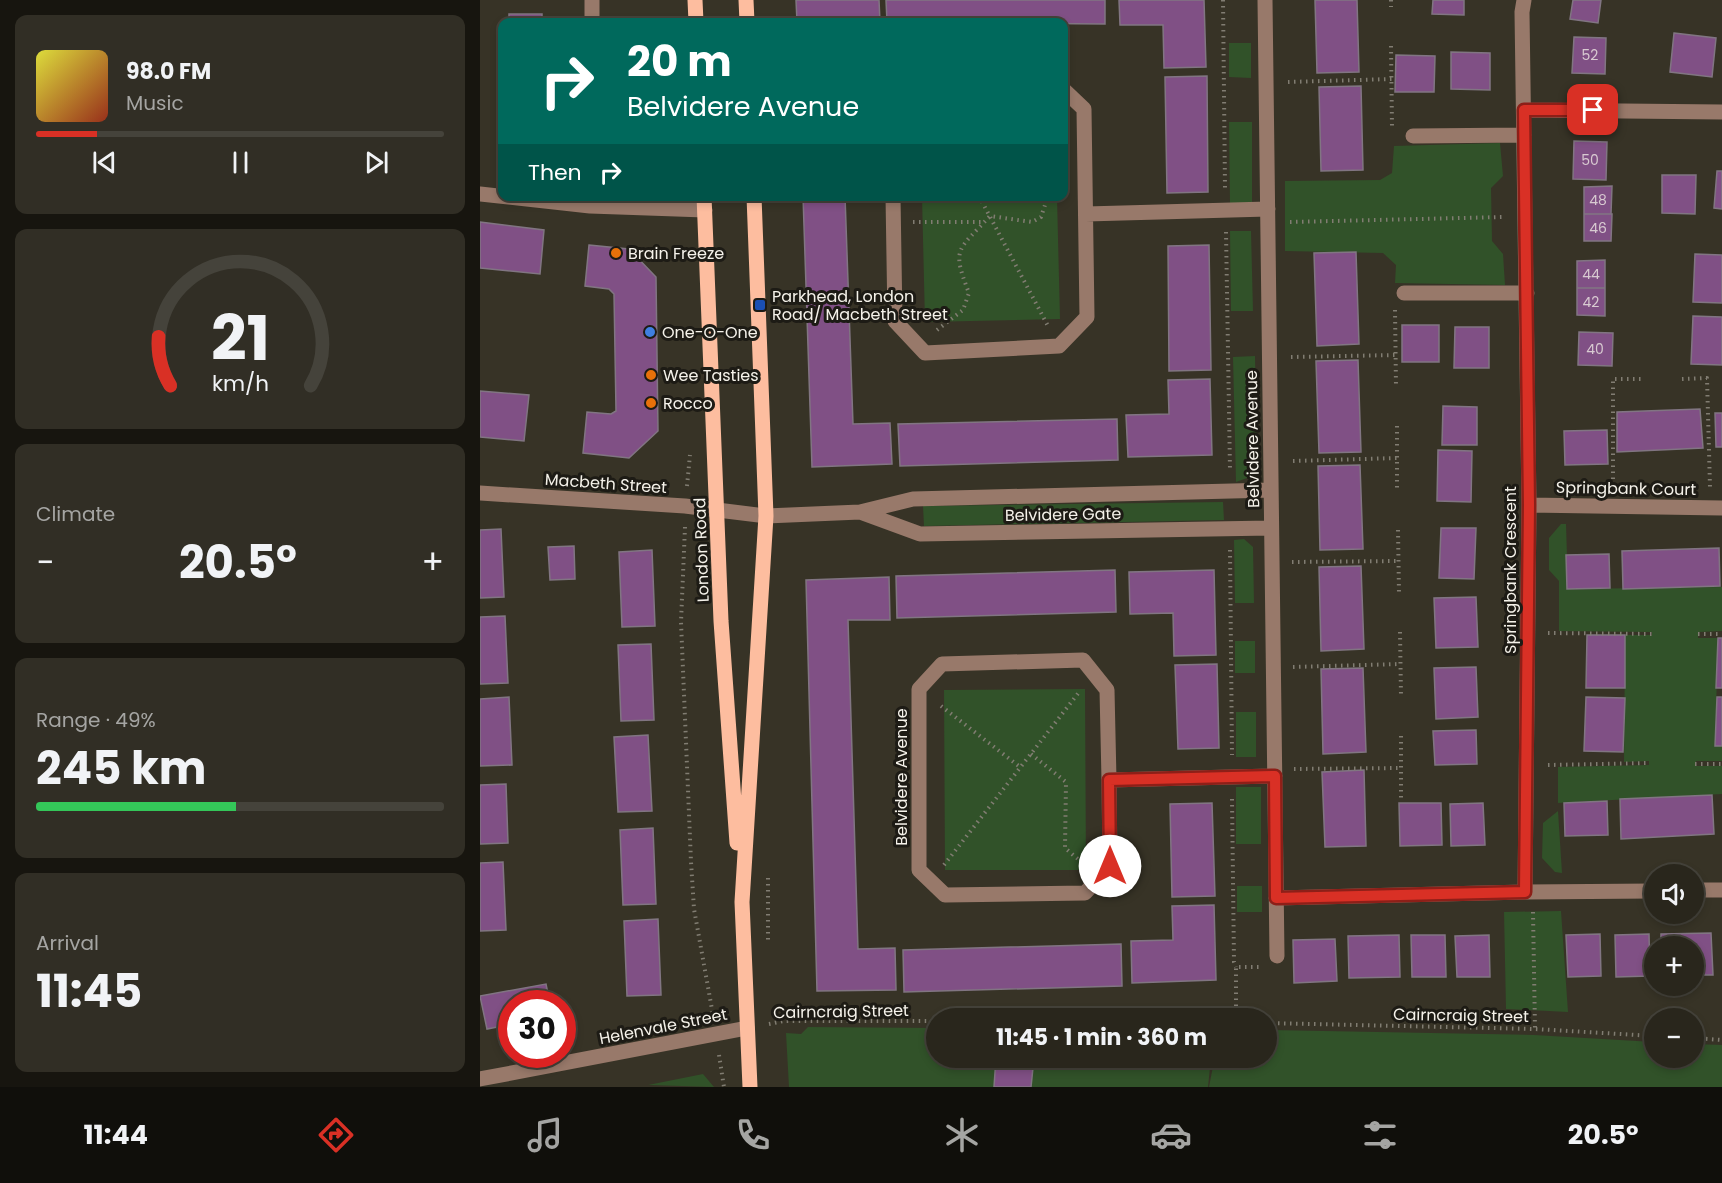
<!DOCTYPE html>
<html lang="en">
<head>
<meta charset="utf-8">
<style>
	:root { --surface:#29261c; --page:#312e25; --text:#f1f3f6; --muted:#a5a5a3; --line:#45433b; --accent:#d93025 }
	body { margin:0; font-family:Poppins,sans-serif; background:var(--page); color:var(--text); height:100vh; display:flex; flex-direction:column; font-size:22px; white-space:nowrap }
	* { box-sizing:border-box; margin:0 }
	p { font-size:20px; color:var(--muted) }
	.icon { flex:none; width:33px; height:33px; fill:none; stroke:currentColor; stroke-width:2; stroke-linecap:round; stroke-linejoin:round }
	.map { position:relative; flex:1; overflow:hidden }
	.side { display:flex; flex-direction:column; gap:15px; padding:15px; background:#17150f; width:480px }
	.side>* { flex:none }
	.hud { position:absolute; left:18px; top:18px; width:570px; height:183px; border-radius:12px; box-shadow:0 3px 9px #0003,0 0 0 2px var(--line); background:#00695c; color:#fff; overflow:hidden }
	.tools { position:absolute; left:1164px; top:864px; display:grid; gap:12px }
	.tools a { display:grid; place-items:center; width:60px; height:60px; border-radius:50%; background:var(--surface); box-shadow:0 3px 9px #0003,0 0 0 2px var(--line); font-size:30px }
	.speed { position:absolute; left:18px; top:990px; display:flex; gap:12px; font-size:30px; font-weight:700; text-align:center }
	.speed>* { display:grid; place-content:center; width:78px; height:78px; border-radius:50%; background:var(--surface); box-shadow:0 3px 9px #0003,0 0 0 2px var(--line); line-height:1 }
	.speed .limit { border:9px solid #d22; background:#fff; color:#111 }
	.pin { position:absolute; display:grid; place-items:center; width:51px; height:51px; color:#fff; margin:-26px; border-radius:12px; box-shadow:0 3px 9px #0006 }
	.me { position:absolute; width:66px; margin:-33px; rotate:0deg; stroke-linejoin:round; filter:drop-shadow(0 0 4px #0008) }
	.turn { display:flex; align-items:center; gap:21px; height:126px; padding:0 30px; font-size:27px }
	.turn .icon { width:78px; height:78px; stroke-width:2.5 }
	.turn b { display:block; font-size:42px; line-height:51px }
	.then { display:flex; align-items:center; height:57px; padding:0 30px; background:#0003; gap:12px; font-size:22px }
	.big { font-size:45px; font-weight:700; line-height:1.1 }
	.side .widget { flex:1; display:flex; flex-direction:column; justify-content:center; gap:9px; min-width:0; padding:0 21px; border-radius:12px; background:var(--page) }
	.side .dial { align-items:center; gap:0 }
	.dial svg { height:156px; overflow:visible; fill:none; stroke:var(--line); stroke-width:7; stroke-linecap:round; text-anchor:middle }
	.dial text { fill:var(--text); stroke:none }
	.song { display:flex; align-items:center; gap:18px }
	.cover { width:72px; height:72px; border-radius:9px; background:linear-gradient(135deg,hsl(60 70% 55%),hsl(10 70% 35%)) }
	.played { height:6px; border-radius:3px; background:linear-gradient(90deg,var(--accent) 15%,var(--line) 15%) }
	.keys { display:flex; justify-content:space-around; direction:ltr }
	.heat { display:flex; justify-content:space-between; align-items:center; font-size:33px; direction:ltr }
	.charge { height:9px; border-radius:4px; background:linear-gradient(90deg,#34c759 49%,var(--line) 0) }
	.trip { position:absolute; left:446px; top:1008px; width:351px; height:60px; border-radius:30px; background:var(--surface); box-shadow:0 3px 9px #0003,0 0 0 2px var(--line); font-weight:700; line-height:60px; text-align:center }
	.tab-bar { display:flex; height:96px; justify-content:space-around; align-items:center; background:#100f0b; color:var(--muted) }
	.tab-bar .icon { width:42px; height:42px }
	.tab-bar .active { color:var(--accent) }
	.tab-bar b { font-size:27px; color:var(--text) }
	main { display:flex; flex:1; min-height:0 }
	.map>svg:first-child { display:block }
	.green { fill:#315229 }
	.building { fill:#805085; stroke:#817582; stroke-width:1.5 }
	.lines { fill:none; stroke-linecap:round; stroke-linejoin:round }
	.path { stroke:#817d72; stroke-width:4; stroke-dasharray:1.5 4.5; stroke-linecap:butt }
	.minor { stroke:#98796a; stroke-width:15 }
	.major { stroke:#fdbd9f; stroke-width:15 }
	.route-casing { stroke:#8d1f18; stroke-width:15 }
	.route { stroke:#d93025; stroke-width:10 }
	.food-dot { fill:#e8710a; stroke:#1d1b15; stroke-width:2 }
	.transit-dot { fill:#1a4fb4; stroke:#1d1b15; stroke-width:2 }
	.shop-dot { fill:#3f7fe0; stroke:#1d1b15; stroke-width:2 }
	.labels { text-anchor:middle; stroke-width:6; stroke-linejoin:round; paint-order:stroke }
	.number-label { font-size:14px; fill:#d8cad1 }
	.poi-label { font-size:16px; fill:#f5f2ea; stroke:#1d1b15; text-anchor:start }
	.street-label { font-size:16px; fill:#f5f2ea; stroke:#1d1b15 }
</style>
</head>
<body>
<main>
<section class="side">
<div class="widget">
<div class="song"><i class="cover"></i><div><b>98.0 FM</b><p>Music</p></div></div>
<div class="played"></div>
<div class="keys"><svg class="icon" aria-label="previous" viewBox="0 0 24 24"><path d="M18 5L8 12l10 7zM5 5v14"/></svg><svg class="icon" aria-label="pause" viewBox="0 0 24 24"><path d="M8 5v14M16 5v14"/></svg><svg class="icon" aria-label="next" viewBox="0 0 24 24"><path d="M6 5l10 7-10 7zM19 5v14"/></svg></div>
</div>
<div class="widget dial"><svg viewBox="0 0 100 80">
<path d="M14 69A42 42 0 1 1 86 69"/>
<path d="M14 69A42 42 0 0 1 8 44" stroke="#d93025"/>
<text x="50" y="56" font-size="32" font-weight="700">21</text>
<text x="50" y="72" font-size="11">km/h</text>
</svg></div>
<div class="widget"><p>Climate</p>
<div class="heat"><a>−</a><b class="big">20.5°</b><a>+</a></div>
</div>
<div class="widget"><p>Range · 49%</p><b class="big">245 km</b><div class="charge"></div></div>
<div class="widget"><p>Arrival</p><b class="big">11:45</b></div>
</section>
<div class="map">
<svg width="1242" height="1087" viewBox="0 0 1242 1087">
	<rect width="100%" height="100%" fill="#373326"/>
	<path class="green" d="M749,43H771V78L749,77Z
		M749,122H772V204L750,205Z
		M1020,143L1023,176L1011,188L1012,241L1023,254L1025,285L915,283L916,265L903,253L805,251V181L900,180L912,173L914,146Z
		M442,197H577L580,319L445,322Z
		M750,231H771L773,311H751Z
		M775,356L777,465L770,477L756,482L753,357Z
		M743,502L744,520L444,526L443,506Z
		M1081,524H1086L1088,589L1242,587V631L1219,632L1218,638H1238L1235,746H1242V761H1216V766H1242V794L1078,803V767L1169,765V761L1144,762L1145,635H1172V632L1079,631V581L1069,570V538Z
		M764,539L773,547L774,603H755L754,540Z
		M755,641H775V673H755Z
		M605,689L606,870H465L464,690Z
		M756,712H776V757H756Z
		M756,787H781V844H756Z
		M1078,811L1082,873L1075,872L1062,858L1063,823Z
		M757,886H782V912H757Z
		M1081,911L1088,1012L1026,1009L1024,912Z
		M328,1027L456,1028V1058H731L728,1087H309L306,1033L321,1034Z
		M786,1030L1054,1035L1174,1042V1058H1214V1044L1242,1045V1087H729L734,1061L732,1058H786Z
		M223,1074L234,1087L168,1085Z"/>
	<path class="building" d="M316,0H399L400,22H317Z
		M406,0H625V24L407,22Z
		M639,0H724L726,67L684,68L683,25H640Z
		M835,0H877L879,72L837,73Z
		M953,0H984V15L952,14Z
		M1093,0H1121L1118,23L1090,19Z
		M29,14H62V22H29Z
		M1194,33L1236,38L1232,77L1190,72Z
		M1094,37L1126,38L1125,74L1092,73Z
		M971,52L1010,53V90L971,89Z
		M916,55L955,56L954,92H915Z
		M727,76L728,192L687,193L685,77Z
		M881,86L883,170L841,171L839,87Z
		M1094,141L1127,142L1126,180L1093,179Z
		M1237,171H1242V209L1234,208Z
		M1182,175H1216L1215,214L1182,213Z
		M1132,186L1131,214H1104V187Z
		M323,196H365L373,424L410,423L412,464L332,467Z
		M1104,214H1132L1131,241H1104Z
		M0,222L64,230L60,274L0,268Z
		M109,245L149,249L176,277L178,431L149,458L103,453L107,412L131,414L136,411L134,294L129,289L105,286Z
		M729,245L731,370L689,371L688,246Z
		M876,252L879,344L837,346L834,253Z
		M1215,254L1242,255V303L1213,302Z
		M1125,260V288H1097V261Z
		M1097,288H1125V316L1097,315Z
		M1213,316L1242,317V365L1211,364Z
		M922,325H959V362H922Z
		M975,327H1009V368H974Z
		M1099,332L1133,333L1132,366L1098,365Z
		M878,360L881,452L839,453L836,361Z
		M730,379L732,455L648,457L646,415L689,414L688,380Z
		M0,391L49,395L44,441L0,437Z
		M963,406L997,407V445H962Z
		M1220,409L1223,448L1137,452V412Z
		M1235,413H1242V447H1236Z
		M637,419L638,460L420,466L418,424Z
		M1127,430L1128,464L1085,465L1084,431Z
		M958,450L992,451L991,502L957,501Z
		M880,465L883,549L840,550L838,466Z
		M961,528H996L994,579L959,578Z
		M21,529L24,597L0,598V530Z
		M94,546L95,579L70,580L68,547Z
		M1239,548L1240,586L1143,589L1142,551Z
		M172,550L175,626L142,627L139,552Z
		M1129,554L1130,588L1087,589L1086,555Z
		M881,566L884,649L841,651L839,567Z
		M635,570L636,612L417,618L416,576Z
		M734,570L736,655L694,656L693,613L650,614L649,572Z
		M409,577L410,620H368L378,949L415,948L416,990L337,991L326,580Z
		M996,597L998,647L956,648L954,598Z
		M25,616L28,683L0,684V617Z
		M1107,635H1145V688H1106Z
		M1238,638H1242V688H1236Z
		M171,644L174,720L141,721L138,645Z
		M737,664L739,748L698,749L695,665Z
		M996,667L998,717L956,719L954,668Z
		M883,668L886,752L843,754L841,669Z
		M29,697L32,765L0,766V699Z
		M1106,697L1145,698L1143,752L1104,751Z
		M1237,697H1242V746H1235Z
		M996,730L997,764L955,765L953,731Z
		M168,735L172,811L138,812L134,737Z
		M884,770L886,846L845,847L842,772Z
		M26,784L28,843L0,844V785Z
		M1232,795L1234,834L1141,839L1140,799Z
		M1127,801L1128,835L1085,836L1084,803Z
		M732,803L735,896L692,897L690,804Z
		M919,803H961L962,845L920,846Z
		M1003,803L1005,845L971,846L970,804Z
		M173,828L176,904L143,905L140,830Z
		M23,862L26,930L0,931V863Z
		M734,905L736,980L652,983L651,941L693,940L692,906Z
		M178,919L181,995L147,996L144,921Z
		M1231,933L1233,975H1214V946H1181V934Z
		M1120,934L1121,976L1088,977L1086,935Z
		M1169,934L1170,976L1136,977L1135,935Z
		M919,935L920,977L869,978L868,936Z
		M931,935H965L966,977H932Z
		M1009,935L1010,977H977L975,936Z
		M855,939L857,981L814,983L813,940Z
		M641,944L642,986L424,992L423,950Z
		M66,984L70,1004H32V1024L7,1029L0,996Z
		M516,1058H554L551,1087H514Z"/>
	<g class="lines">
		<path class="path" d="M743,0L745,188
			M911,0V7
			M911,46L912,127
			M808,82L912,79
			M499,196L568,326
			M433,222H504
			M810,222L1024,217
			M746,232L750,470
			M915,310L916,387
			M457,330L483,310L489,293C471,247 478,251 510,216L552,222L561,217L568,196
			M811,357L916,355
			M1202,379L1227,378L1230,487
			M917,426V491
			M813,461L917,458
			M1133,485V379H1161
			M207,486L210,455
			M205,527L201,622L211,862L214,909L233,1015
			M918,530L919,593
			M750,550L752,755
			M812,562L919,561
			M920,632L921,696
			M1068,633L1172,634
			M1218,634H1242
			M813,667L920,664
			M461,706L540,767
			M921,736V802
			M551,754L586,782L585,848L605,865
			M1215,764H1242
			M1068,765L1169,763
			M814,769L921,768
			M752,799L754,962L756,967
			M464,865L600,691
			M288,878V942
			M1053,912L1055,1029
			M756,1018V967H779
			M786,1023L1055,1029L1174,1036
			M289,1024L304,1021H456
			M1214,1038L1242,1040
			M239,1055L244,1087"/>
		<path class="minor" d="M785,0L797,956
			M112,22V0
			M1044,110L1242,112
			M933,136L1044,135
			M0,194L110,206L225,210
			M413,196L415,321L445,353L579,346L607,317L604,109L584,90
			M606,214L788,209
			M924,293H1047
			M0,493L205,506L286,516L380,512L433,499L791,490
			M1049,505L1242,508
			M380,512L440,534L791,528
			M629,780L627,690L603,660L462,664L439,689V870L465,895L605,893L630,866L629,780L795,776
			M1214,890H1242
			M1045,892L1174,891
			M796,898L1045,892L1049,505L1042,12L1044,0
			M0,1079L267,1028"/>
		<path class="major" d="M215,0L216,22
			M266,0L267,22
			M224,196L241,621L257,843
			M270,1087L262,902L286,516L274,196"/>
	</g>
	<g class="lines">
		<defs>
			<path id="route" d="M630,866L629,780L795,776L796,898L1045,892L1049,505L1044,110H1113"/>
		</defs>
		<use href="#route" class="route-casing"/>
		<use href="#route" class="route"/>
	</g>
	<g class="food-dot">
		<circle cx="136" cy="253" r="6"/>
		<circle cx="171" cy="375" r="6"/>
		<circle cx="171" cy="403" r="6"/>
	</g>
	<rect class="transit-dot" x="274" y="299" width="12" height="12" rx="3"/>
	<circle class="shop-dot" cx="170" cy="332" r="6"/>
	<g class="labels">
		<g class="number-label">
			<text x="1110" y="60">52</text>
			<text x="1110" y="165">50</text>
			<text x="1118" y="205">48</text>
			<text x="1118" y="233">46</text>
			<text x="1111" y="279">44</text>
			<text x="1111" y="307">42</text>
			<text x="1115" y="354">40</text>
		</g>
		<g class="poi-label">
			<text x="148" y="259">Brain Freeze</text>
			<text x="292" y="302">Parkhead, London<tspan x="292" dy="18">Road/ Macbeth Street</tspan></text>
			<text x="182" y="338">One-O-One</text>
			<text x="183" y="381">Wee Tasties</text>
			<text x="183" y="409">Rocco</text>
		</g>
		<g class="street-label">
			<text transform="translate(772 439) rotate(-91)" y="6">Belvidere Avenue</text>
			<text transform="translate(126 483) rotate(4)" y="6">Macbeth Street</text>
			<text transform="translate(1146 488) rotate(1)" y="6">Springbank Court</text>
			<text transform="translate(583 514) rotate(-1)" y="6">Belvidere Gate</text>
			<text transform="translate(221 550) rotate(-92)" y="6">London Road</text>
			<text transform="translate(1030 570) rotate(-90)" y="6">Springbank Crescent</text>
			<text transform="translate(421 777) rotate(-90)" y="6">Belvidere Avenue</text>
			<text transform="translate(361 1011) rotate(-1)" y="6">Cairncraig Street</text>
			<text transform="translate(981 1015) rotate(1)" y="6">Cairncraig Street</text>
			<text transform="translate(183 1026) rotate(-11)" y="6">Helenvale Street</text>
		</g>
	</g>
</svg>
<div class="tools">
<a><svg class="icon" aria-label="sound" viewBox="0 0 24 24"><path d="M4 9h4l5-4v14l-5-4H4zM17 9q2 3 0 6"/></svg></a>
<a>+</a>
<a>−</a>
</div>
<div class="speed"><div class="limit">30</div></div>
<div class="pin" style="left:1113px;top:110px;background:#d93025"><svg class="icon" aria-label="arrive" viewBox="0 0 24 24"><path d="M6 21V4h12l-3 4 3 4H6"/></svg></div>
<svg class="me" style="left:630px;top:866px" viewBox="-20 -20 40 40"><circle r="19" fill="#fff"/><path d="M0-13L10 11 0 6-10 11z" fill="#d93025"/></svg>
<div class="trip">11:45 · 1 min · 360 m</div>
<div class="hud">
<div class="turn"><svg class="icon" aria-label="right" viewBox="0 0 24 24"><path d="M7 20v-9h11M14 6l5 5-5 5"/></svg><div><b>20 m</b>Belvidere Avenue</div></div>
<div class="then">Then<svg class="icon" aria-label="right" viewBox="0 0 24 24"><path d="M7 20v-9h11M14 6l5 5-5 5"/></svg></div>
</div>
</div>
</main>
<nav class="tab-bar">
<b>11:44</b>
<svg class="icon active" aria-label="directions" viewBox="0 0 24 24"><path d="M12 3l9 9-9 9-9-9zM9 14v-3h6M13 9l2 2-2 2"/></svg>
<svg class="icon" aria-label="music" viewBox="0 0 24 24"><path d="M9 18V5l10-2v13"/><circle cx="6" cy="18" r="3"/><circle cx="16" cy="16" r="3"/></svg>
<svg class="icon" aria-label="phone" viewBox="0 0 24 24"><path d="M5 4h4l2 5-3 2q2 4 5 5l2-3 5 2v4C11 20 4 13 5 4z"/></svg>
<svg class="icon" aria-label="climate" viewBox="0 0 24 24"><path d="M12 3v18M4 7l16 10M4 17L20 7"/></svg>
<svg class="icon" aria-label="car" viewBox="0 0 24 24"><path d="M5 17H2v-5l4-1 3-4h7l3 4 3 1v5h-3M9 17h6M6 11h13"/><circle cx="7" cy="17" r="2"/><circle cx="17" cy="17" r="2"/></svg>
<svg class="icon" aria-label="filters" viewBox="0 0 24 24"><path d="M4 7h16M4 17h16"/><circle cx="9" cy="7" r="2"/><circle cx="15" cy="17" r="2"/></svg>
<b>20.5°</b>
</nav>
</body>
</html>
